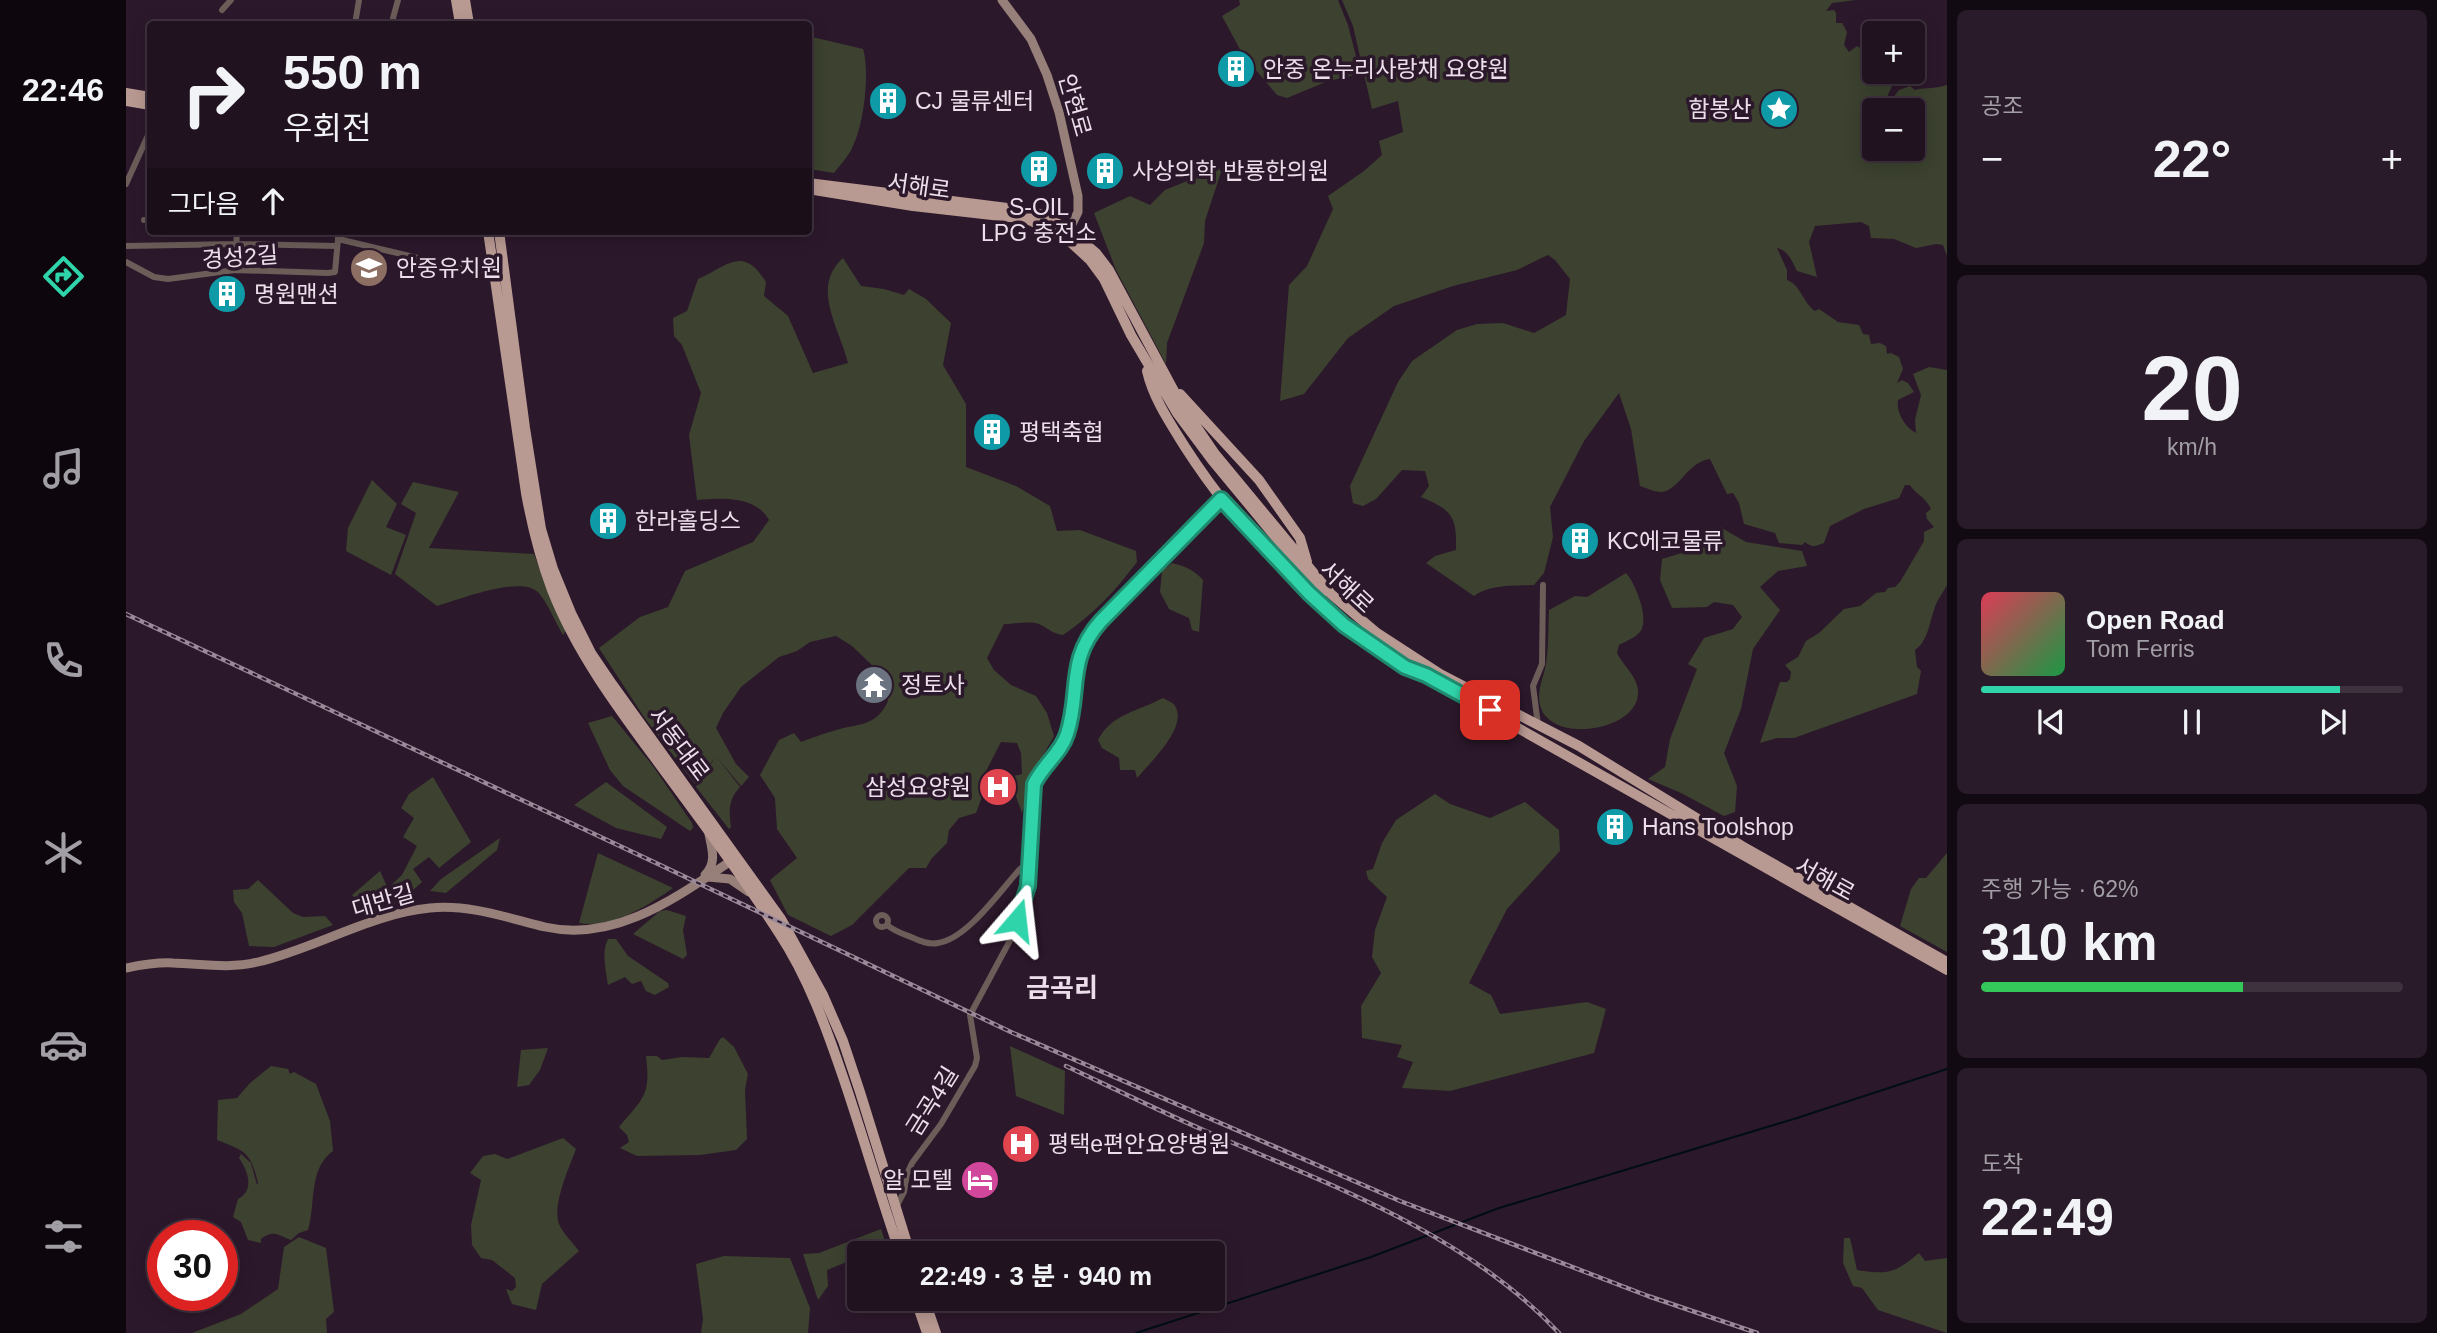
<!DOCTYPE html>
<html lang="ko">
<head>
<meta charset="utf-8">
<style>
	:root { --surface:#211220; --page:#291b29; --text:#f1f3f6; --muted:#a29ea5; --line:#3e323e; --accent:#30d4aa }
	body { margin:0; font-family:Arial,"Noto Sans KR",sans-serif; background:var(--page); color:var(--text); height:100vh; display:flex; flex-direction:column; font-size:26px; white-space:nowrap }
	* { box-sizing:border-box; margin:0 }
	p { font-size:23px; color:var(--muted) }
	.icon { flex:none; width:38px; height:38px; fill:none; stroke:currentColor; stroke-width:2; stroke-linecap:round; stroke-linejoin:round }
	.map { position:relative; flex:1; overflow:hidden }
	.side { display:flex; flex-direction:column; gap:10px; padding:10px; background:#120a12; width:490px }
	.side>* { flex:none }
	.top-card { position:absolute; left:21px; top:21px; width:665px; height:214px; border-radius:7px; box-shadow:0 4px 18px #0003,0 0 0 2px var(--line); background:#211220; color:var(--text); overflow:hidden }
	.controls { position:absolute; left:1736px; top:21px; display:grid; gap:14px }
	.controls a { display:grid; place-items:center; width:63px; height:63px; border-radius:7px; background:var(--surface); box-shadow:0 4px 18px #0003,0 0 0 2px var(--line); font-size:35px }
	.speed { position:absolute; left:21px; top:1220px; display:flex; gap:14px; font-size:35px; font-weight:700; text-align:center }
	.speed>* { display:grid; place-content:center; width:91px; height:91px; border-radius:50%; background:var(--surface); box-shadow:0 4px 18px #0003,0 0 0 2px var(--line); line-height:1 }
	.speed .limit { border:10px solid #d22; background:#fff; color:#111 }
	.pin { position:absolute; display:grid; place-items:center; width:60px; height:60px; color:#fff; margin:-30px; border-radius:14px; box-shadow:0 4px 10px #0006 }
	.me { position:absolute; width:77px; margin:-38px; rotate:17deg; stroke-linejoin:round; filter:drop-shadow(0 0 5px #0008) }
	.turn { display:flex; align-items:center; gap:24px; height:147px; padding:0 21px; font-size:32px }
	.turn .icon { width:91px; height:91px; stroke-width:2.5 }
	.turn b { display:block; font-size:49px; line-height:60px }
	.then { display:flex; align-items:center; height:66px; padding:0 21px; background:#0003; gap:14px; font-size:26px }
	.big { font-size:52px; font-weight:700; line-height:1.1 }
	.side .tile { flex:1; display:flex; flex-direction:column; justify-content:center; gap:10px; min-width:0; padding:0 24px; border-radius:10px; background:var(--page) }
	.side .dial { align-items:center; gap:0 }
	.dial b { font-size:91px; line-height:1 }
	.song { display:flex; align-items:center; gap:21px }
	.cover { width:84px; height:84px; border-radius:10px; background:linear-gradient(135deg,hsl(350 70% 55%),hsl(140 70% 35%)) }
	.played { height:7px; border-radius:4px; background:linear-gradient(90deg,var(--accent) 85%,var(--line) 85%) }
	.keys { display:flex; justify-content:space-around; direction:ltr }
	.heat { display:flex; justify-content:space-between; align-items:center; font-size:38px; direction:ltr }
	.charge { height:10px; border-radius:5px; background:linear-gradient(90deg,#34c759 62%,var(--line) 0) }
	.trip { position:absolute; left:721px; top:1241px; width:378px; height:70px; border-radius:7px; background:var(--surface); box-shadow:0 4px 18px #0003,0 0 0 2px var(--line); font-weight:700; line-height:70px; text-align:center }
	main { display:flex; flex:1; min-height:0 }
	.dock { display:flex; flex-direction:column; width:126px; justify-content:space-around; align-items:center; background:#0d070d; color:var(--muted) }
	.dock .icon { width:49px; height:49px }
	.dock .selected { color:var(--accent) }
	.dock b { font-size:32px; color:var(--text) }
	.map>svg:first-child { display:block }
	.green { fill:#3c422f; fill-rule:evenodd }
	.lines { fill:none; stroke-linecap:round; stroke-linejoin:round }
	.stream { stroke:#000d14; stroke-width:2 }
	.street { stroke:#6c5d59; stroke-width:6 }
	.secondary { stroke:#978079; stroke-width:9 }
	.primary { stroke:#b99a92; stroke-width:10 }
	.rail-casing { stroke:#9a8a99; stroke-width:4.5 }
	.rail { stroke:#2c182b; stroke-width:2; stroke-dasharray:5; stroke-linecap:butt }
	.route-casing { stroke:#1f8a6e; stroke-width:18 }
	.route { stroke:#30d4aa; stroke-width:12 }
	.labels { text-anchor:middle; stroke-width:7; stroke-linejoin:round; paint-order:stroke }
	.poi-label { font-size:23px; fill:#ecdfeb; stroke:#2c182b; text-anchor:start }
	.street-label { font-size:23px; fill:#ecdfeb; stroke:#2c182b }
	.quarter-label { font-size:26px; font-weight:bold; fill:#ecdfeb; stroke:#2c182b }
</style>
</head>
<body>
<main>
<nav class="dock">
<b>22:46</b>
<svg class="icon selected" aria-label="directions" viewBox="0 0 24 24"><path d="M12 3l9 9-9 9-9-9zM9 14v-3h6M13 9l2 2-2 2"/></svg>
<svg class="icon" aria-label="music" viewBox="0 0 24 24"><path d="M9 18V5l10-2v13"/><circle cx="6" cy="18" r="3"/><circle cx="16" cy="16" r="3"/></svg>
<svg class="icon" aria-label="phone" viewBox="0 0 24 24"><path d="M5 4h4l2 5-3 2q2 4 5 5l2-3 5 2v4C11 20 4 13 5 4z"/></svg>
<svg class="icon" aria-label="climate" viewBox="0 0 24 24"><path d="M12 3v18M4 7l16 10M4 17L20 7"/></svg>
<svg class="icon" aria-label="car" viewBox="0 0 24 24"><path d="M5 17H2v-5l4-1 3-4h7l3 4 3 1v5h-3M9 17h6M6 11h13"/><circle cx="7" cy="17" r="2"/><circle cx="17" cy="17" r="2"/></svg>
<svg class="icon" aria-label="filters" viewBox="0 0 24 24"><path d="M4 7h16M4 17h16"/><circle cx="9" cy="7" r="2"/><circle cx="15" cy="17" r="2"/></svg>
</nav>
<div class="map">
<svg width="1821" height="1333" viewBox="0 0 1821 1333">
	<rect width="100%" height="100%" fill="#2c182b"/>
	<path class="green" d="M1113,0H1212L1222,25L1233,68L1228,75L1202,81L1161,98L1151,95L1117,55L1096,16L1114,5Z
		M1216,0H1730L1706,3L1700,11L1708,10L1710,13V23H1716L1721,32L1718,45L1723,52L1731,46L1746,55L1748,72H1772L1758,104L1761,106L1773,90L1784,86L1789,90C1801,87 1810,89 1821,85V256L1817,245L1810,244L1790,248L1768,239L1745,238L1743,226L1735,222L1689,226L1683,242L1691,277L1671,271C1666,261 1662,250 1651,248L1661,270V280C1675,285 1677,303 1689,311L1693,309L1712,322L1733,325L1737,334L1743,335L1745,344L1754,343L1760,346L1761,354L1765,353L1773,357L1777,369L1771,383L1776,380L1782,383L1788,392L1772,400C1770,413 1779,427 1790,433L1789,420L1795,395L1787,374L1803,367L1821,370V585C1817,593 1810,601 1808,610C1803,624 1802,641 1789,650L1791,667L1795,671L1791,694L1668,738H1651L1634,743L1654,682H1661L1664,679L1665,672L1659,665L1672,657L1680,641L1693,633L1718,609L1734,606L1750,593L1759,592L1762,588L1769,587L1774,582L1798,541V532L1808,527L1801,519L1800,513L1805,509C1799,496 1788,493 1784,485H1779L1773,498L1738,509L1704,526L1698,543C1690,546 1686,548 1679,542L1676,545L1653,543L1649,533L1618,524L1613,503L1607,493L1601,494L1584,459C1561,462 1553,491 1535,492C1529,492 1520,488 1514,486L1505,429L1493,393L1458,441L1424,507L1427,537L1418,573L1408,585C1389,586 1364,584 1348,596L1300,563L1309,556L1330,550C1331,516 1326,510 1295,497L1303,486L1299,471L1276,470L1250,499L1237,506L1227,503L1224,486L1272,382L1286,361L1331,330L1351,324L1377,323L1408,333L1440,315L1444,279L1429,260L1422,255L1391,270L1327,286L1268,306L1222,338L1178,394L1154,401L1163,285L1181,266L1207,209L1202,196L1238,171L1256,155L1253,141L1277,132L1272,101L1246,109L1227,26ZM1748,110H1787V149H1748Z
		M682,36L737,49C744,71 738,124 727,146C723,156 714,165 708,173L683,169Z
		M1093,168L1095,172L1079,221L1078,243L1041,343L1040,364L990,270L968,213L1004,196L1024,205L1039,190Z
		M717,258L735,286L758,289L778,295L783,289L800,299L825,323L817,365L840,404V467L890,486L924,506L931,531L954,530L1010,551L1011,562C990,590 967,615 937,635C925,633 925,630 915,625C906,620 889,624 878,624L861,658L868,670L885,685L910,696L921,713L928,736L914,761L904,773L903,790L896,813L883,777L896,774L895,753L891,743L875,742L859,773L857,794L850,813L833,818L823,830L821,843L806,858L800,868H783L726,925L705,936L662,915L644,880L671,858L651,829L649,798L634,775L653,740L668,733L675,742C686,738 696,734 707,731C731,723 750,728 762,701L749,668L726,646L710,636L684,642L671,651L653,657L615,687L597,713L590,728L610,764L623,777L615,786L590,756L614,787C602,800 603,811 605,827L603,829L570,787L590,756L569,784L518,717L473,648L514,617L542,607L559,571L627,542L643,520C629,495 595,498 571,500L563,435L575,393L556,345L548,336L547,318L561,311L572,279C603,265 617,245 640,282L638,296L662,316L687,373L722,363C714,329 684,287 717,258Z
		M246,480L271,504L260,527L280,535L265,575L220,551L222,528Z
		M287,482L333,492L303,548L408,554L423,594L441,629L437,635C429,622 422,603 412,592C394,575 333,600 311,606L269,574L290,513L275,504Z
		M1594,527L1620,542L1676,551L1681,566L1652,571L1634,587L1654,610L1627,649L1615,709L1598,753L1611,786L1609,812L1598,816L1555,793L1522,779L1539,767L1544,739L1571,669L1562,664L1578,638L1607,629L1616,617L1607,605L1588,602L1581,607L1546,608L1534,580L1536,559L1589,543Z
		M1046,563C1059,566 1068,570 1077,580L1073,632L1066,630L1063,618L1043,609L1034,592L1036,571Z
		M1500,573C1510,584 1524,620 1514,632C1509,638 1500,641 1493,645L1491,653C1497,666 1514,678 1512,695C1509,731 1424,745 1414,705C1411,692 1416,681 1419,669C1423,650 1422,629 1423,610L1449,596L1461,597Z
		M1037,698C1042,701 1048,702 1050,708C1060,729 1024,763 1011,778L1009,770H994L993,758L976,748L972,740C985,714 1013,711 1037,698Z
		M486,716L527,766L566,823L567,828L564,831L497,786L484,770L462,723Z
		M307,777L345,842L313,868L303,857L287,869L296,882L287,890L280,882L267,892L264,886L276,875L291,846L277,837L288,818L275,808L283,794Z
		M480,782L541,827L535,839L490,828L448,805Z
		M1309,794L1324,804L1364,818L1399,802L1433,830L1434,851L1381,909L1343,983L1365,995L1374,1014L1461,1002L1480,1009L1468,1053L1324,1091L1276,1088L1287,1062L1271,1057L1276,1045L1236,1038L1235,1006L1255,973L1246,957L1249,930L1261,897L1242,879L1240,871L1247,869L1256,843L1270,820Z
		M374,838L371,850L320,893L304,891L315,879Z
		M472,853L547,888C521,906 486,929 453,923Z
		M1821,853V952L1774,926L1785,889L1793,878H1800Z
		M254,871L269,904L242,914L226,895Z
		M132,880L167,913L177,917L199,916L207,925L148,947L123,946L116,913L108,902L107,890L122,889Z
		M541,910L560,916L557,930L561,955L557,959L507,934L534,911Z
		M482,939H490L502,956L542,983L543,987L529,995L520,991L515,981L506,984L499,977L482,985C480,971 475,952 482,939Z
		M597,1037L608,1047L622,1074L619,1089L621,1139L610,1150L574,1155L511,1156L494,1148L503,1142L501,1135L493,1127C517,1098 525,1096 520,1056H531L536,1060L556,1057L583,1058L594,1039Z
		M884,1046L939,1071L938,1115L890,1096Z
		M422,1048L414,1070L403,1085L391,1087L395,1050Z
		M145,1066L162,1069L164,1074L168,1072L190,1084L204,1121L207,1151C182,1169 190,1204 182,1230L173,1233L165,1240C153,1236 148,1229 135,1239V1243L122,1240L115,1222L107,1217L112,1199C129,1190 122,1171 113,1158L115,1154L125,1163L131,1185L132,1183C125,1153 120,1151 91,1140L92,1100L111,1098L124,1083Z
		M437,1138L450,1149C443,1168 426,1205 433,1224C437,1233 447,1243 453,1251L416,1284L410,1310L386,1304L380,1289L386,1291L390,1287L389,1278L366,1260L355,1258L346,1245L345,1225L355,1180L344,1173L357,1156L369,1154L381,1159Z
		M755,1229L761,1247L745,1253H733V1257L701,1270L702,1286L692,1300L677,1254L693,1253Z
		M173,1237L200,1248L208,1312L200,1319L201,1333H66L115,1314L152,1289L158,1247Z
		M1718,1238H1724L1731,1270C1763,1275 1769,1273 1793,1253L1799,1261L1821,1258V1333L1752,1310L1736,1288L1727,1286L1717,1263Z
		M598,1256L664,1258L684,1308L682,1333H575L577,1319L570,1264Z"/>
	<g class="lines">
		<path class="stream" d="M1010,1333L1245,1257L1373,1208L1671,1118L1821,1069"/>
		<path class="street" d="M96,10L105,0
			M229,24L233,0
			M268,24L267,18L272,0
			M0,184L24,131
			M18,220H24
			M212,231V239L343,270L369,271
			M0,246L110,244L211,246
			M0,262L28,277L42,279L109,270L202,273L209,272L212,239
			M109,270L111,231
			M1412,725L1407,686L1416,664L1417,585
			M750 921a6 6 0 1 1 12 0a6 6 0 1 1-12 0Z
			M761,925C768,931 777,934 785,937C794,941 803,945 812,943C841,939 874,891 894,869L902,864
			M770,1207L778,1192L781,1174L786,1163L815,1124L849,1066L851,1058L844,1015L888,933L902,886L908,784C917,766 935,753 941,734C955,691 940,661 975,621L1095,499"/>
		<path class="secondary" d="M876,0L905,39L921,75L933,112L952,196V212L941,234
			M579,875C591,863 586,849 583,834
			M582,877L604,879L623,892
			M0,968C15,965 32,962 47,963C76,964 104,969 132,962C188,949 247,913 304,908C344,904 382,918 419,927C491,943 552,896 608,859"/>
		<path class="primary" d="M330,0L334,24
			M339,0L343,24
			M0,93L24,97
			M0,101L24,105
			M682,183L898,210L914,214L943,230L970,253L983,270L1055,404L1089,454L1205,594L1251,633L1314,674L1453,746L1616,846L1821,962
			M682,189L787,206L901,219L939,237L964,260L978,279L1005,335L1051,413L1086,460L1196,593
			M362,231L400,493C406,526 414,558 426,590C452,656 495,712 537,769C577,823 617,877 653,933C682,977 700,1027 717,1077C737,1136 754,1195 774,1253
			M373,231L399,428L415,529L427,569L445,613L465,653L486,684L655,919L697,995L717,1041L734,1092L784,1253
			M1021,371C1027,398 1044,423 1059,447C1111,528 1192,614 1275,664
			M1054,394L1133,480L1174,538L1181,562
			M1267,651L1328,692L1821,970
			M789,1298L801,1333
			M798,1298L810,1333"/>
		<defs>
			<path id="rail" d="M0,614L530,863L887,1033L1274,1201L1522,1296L1631,1333
				M940,1066C993,1091 1046,1117 1100,1140C1216,1189 1344,1238 1433,1333"/>
		</defs>
		<use href="#rail" class="rail-casing"/>
		<use href="#rail" class="rail"/>
	</g>
	<g class="lines">
		<defs>
			<path id="route" d="M891,920L902,886L908,784C917,765 935,753 941,734C955,691 940,660 975,621L1095,499L1183,593L1218,625L1279,667L1300,675L1364,710"/>
		</defs>
		<use href="#route" class="route-casing"/>
		<use href="#route" class="route"/>
	</g>
	<defs>
		<symbol id="building-disc" viewBox="-11 -11 22 22"><circle r="9.5" fill="#0f9aa8" stroke="#2c182b"/><path d="M-4-6H4V6H1V3H-1V6H-4ZM-2.5-4.3h1.7v1.8h-1.7ZM.8-4.3h1.7v1.8H.8ZM-2.5-1h1.7V.8h-1.7ZM.8-1h1.7V.8H.8Z" fill="#fff"/></symbol>
		<symbol id="sight-disc" viewBox="-11 -11 22 22"><circle r="9.5" fill="#0f9aa8" stroke="#2c182b"/><path d="M0-6L1.8-2.2L6-1.7L2.9 1.2L3.7 5.4L0 3.3L-3.7 5.4L-2.9 1.2L-6-1.7L-1.8-2.2Z" fill="#fff"/></symbol>
		<symbol id="school-disc" viewBox="-11 -11 22 22"><circle r="9.5" fill="#8d6e63" stroke="#2c182b"/><path d="M0-5L7-2L0 1L-7-2ZM-4 1L0 2.5L4 1V4Q0 6-4 4Z" fill="#fff"/></symbol>
		<symbol id="temple-disc" viewBox="-11 -11 22 22"><circle r="9.5" fill="#6b7280" stroke="#2c182b"/><path d="M0-6L5-2H3V0L6.5 2.5H4V6H1.5V3h-3V6H-4V2.5H-6.5L-3 0V-2H-5Z" fill="#fff"/></symbol>
		<symbol id="hospital-disc" viewBox="-11 -11 22 22"><circle r="9.5" fill="#e0444e" stroke="#2c182b"/><path d="M-5-5h3v3.5h4V-5h3V5h-3V1.5h-4V5h-3Z" fill="#fff"/></symbol>
		<symbol id="hotel-disc" viewBox="-11 -11 22 22"><circle r="9.5" fill="#d1479c" stroke="#2c182b"/><path d="M-6-4.5h1.5V1H6V5H4.5V3h-9V5H-6ZM-4 0a1.8 1.8 0 1 1 3.6 0ZM.5 0V-2.5h3Q6-2.5 6 0Z" fill="#fff"/></symbol>
	</defs>
	<g fill-rule="evenodd">
		<use href="#building-disc" x="1088" y="47" width="44" height="44"/>
		<use href="#building-disc" x="740" y="79" width="44" height="44"/>
		<use href="#sight-disc" x="1631" y="87" width="44" height="44"/>
		<use href="#building-disc" x="891" y="147" width="44" height="44"/>
		<use href="#building-disc" x="957" y="149" width="44" height="44"/>
		<use href="#school-disc" x="221" y="246" width="44" height="44"/>
		<use href="#building-disc" x="79" y="272" width="44" height="44"/>
		<use href="#building-disc" x="844" y="410" width="44" height="44"/>
		<use href="#building-disc" x="460" y="499" width="44" height="44"/>
		<use href="#building-disc" x="1432" y="519" width="44" height="44"/>
		<use href="#temple-disc" x="726" y="663" width="44" height="44"/>
		<use href="#hospital-disc" x="850" y="765" width="44" height="44"/>
		<use href="#building-disc" x="1467" y="805" width="44" height="44"/>
		<use href="#hospital-disc" x="873" y="1122" width="44" height="44"/>
		<use href="#hotel-disc" x="832" y="1158" width="44" height="44"/>
	</g>
	<g class="labels">
		<g class="poi-label">
			<text x="1137" y="77">안중 온누리사랑채 요양원</text>
			<text x="789" y="109">CJ 물류센터</text>
			<text x="1626" y="117" text-anchor="end">함봉산</text>
			<text x="1006" y="179">사상의학 반룡한의원</text>
			<text x="913" y="215" text-anchor="middle">S-OIL<tspan x="913" dy="26">LPG 충전소</tspan></text>
			<text x="270" y="276">안중유치원</text>
			<text x="128" y="302">명원맨션</text>
			<text x="893" y="440">평택축협</text>
			<text x="509" y="529">한라홀딩스</text>
			<text x="1481" y="549">KC에코물류</text>
			<text x="775" y="693">정토사</text>
			<text x="845" y="795" text-anchor="end">삼성요양원</text>
			<text x="1516" y="835">Hans Toolshop</text>
			<text x="922" y="1152">평택e편안요양병원</text>
			<text x="827" y="1188" text-anchor="end">알 모텔</text>
		</g>
		<g class="street-label">
			<text transform="translate(949 105) rotate(74)" y="8">안현로</text>
			<text transform="translate(793 186) rotate(8)" y="8">서해로</text>
			<text transform="translate(114 257) rotate(-4)" y="8">경성2길</text>
			<text transform="translate(1221 587) rotate(43)" y="8">서해로</text>
			<text transform="translate(553 744) rotate(53)" y="8">서동대로</text>
			<text transform="translate(1699 879) rotate(29)" y="8">서해로</text>
			<text transform="translate(257 901) rotate(-16)" y="8">대반길</text>
			<text transform="translate(806 1101) rotate(-58)" y="8">금곡4길</text>
		</g>
		<g class="quarter-label">
			<text x="936" y="997">금곡리</text>
		</g>
	</g>
</svg>
<div class="controls">
<a>+</a>
<a>−</a>
</div>
<div class="speed"><div class="limit">30</div></div>
<div class="pin" style="left:1364px;top:710px;background:#d93025"><svg class="icon" aria-label="arrive" viewBox="0 0 24 24"><path d="M6 21V4h12l-3 4 3 4H6"/></svg></div>
<svg class="me" style="left:891px;top:920px" viewBox="-20 -20 40 40"><path d="M0-17L14 15 0 8-14 15z" fill="#30d4aa" stroke="#fff" stroke-width="4"/></svg>
<div class="trip">22:49 · 3 분 · 940 m</div>
<div class="top-card">
<div class="turn"><svg class="icon" aria-label="right" viewBox="0 0 24 24"><path d="M7 20v-9h11M14 6l5 5-5 5"/></svg><div><b>550 m</b>우회전</div></div>
<div class="then">그다음<svg class="icon" aria-label="ahead" viewBox="0 0 24 24"><path d="M12 20V5M6 11l6-6 6 6"/></svg></div>
</div>
</div>
<section class="side">
<div class="tile"><p>공조</p>
<div class="heat"><a>−</a><b class="big">22°</b><a>+</a></div>
</div>
<div class="tile dial"><b>20</b><p>km/h</p></div>
<div class="tile">
<div class="song"><i class="cover"></i><div><b>Open Road</b><p>Tom Ferris</p></div></div>
<div class="played"></div>
<div class="keys"><svg class="icon" aria-label="previous" viewBox="0 0 24 24"><path d="M18 5L8 12l10 7zM5 5v14"/></svg><svg class="icon" aria-label="pause" viewBox="0 0 24 24"><path d="M8 5v14M16 5v14"/></svg><svg class="icon" aria-label="next" viewBox="0 0 24 24"><path d="M6 5l10 7-10 7zM19 5v14"/></svg></div>
</div>
<div class="tile"><p>주행 가능 · 62%</p><b class="big">310 km</b><div class="charge"></div></div>
<div class="tile"><p>도착</p><b class="big">22:49</b></div>
</section>
</main>
</body>
</html>
